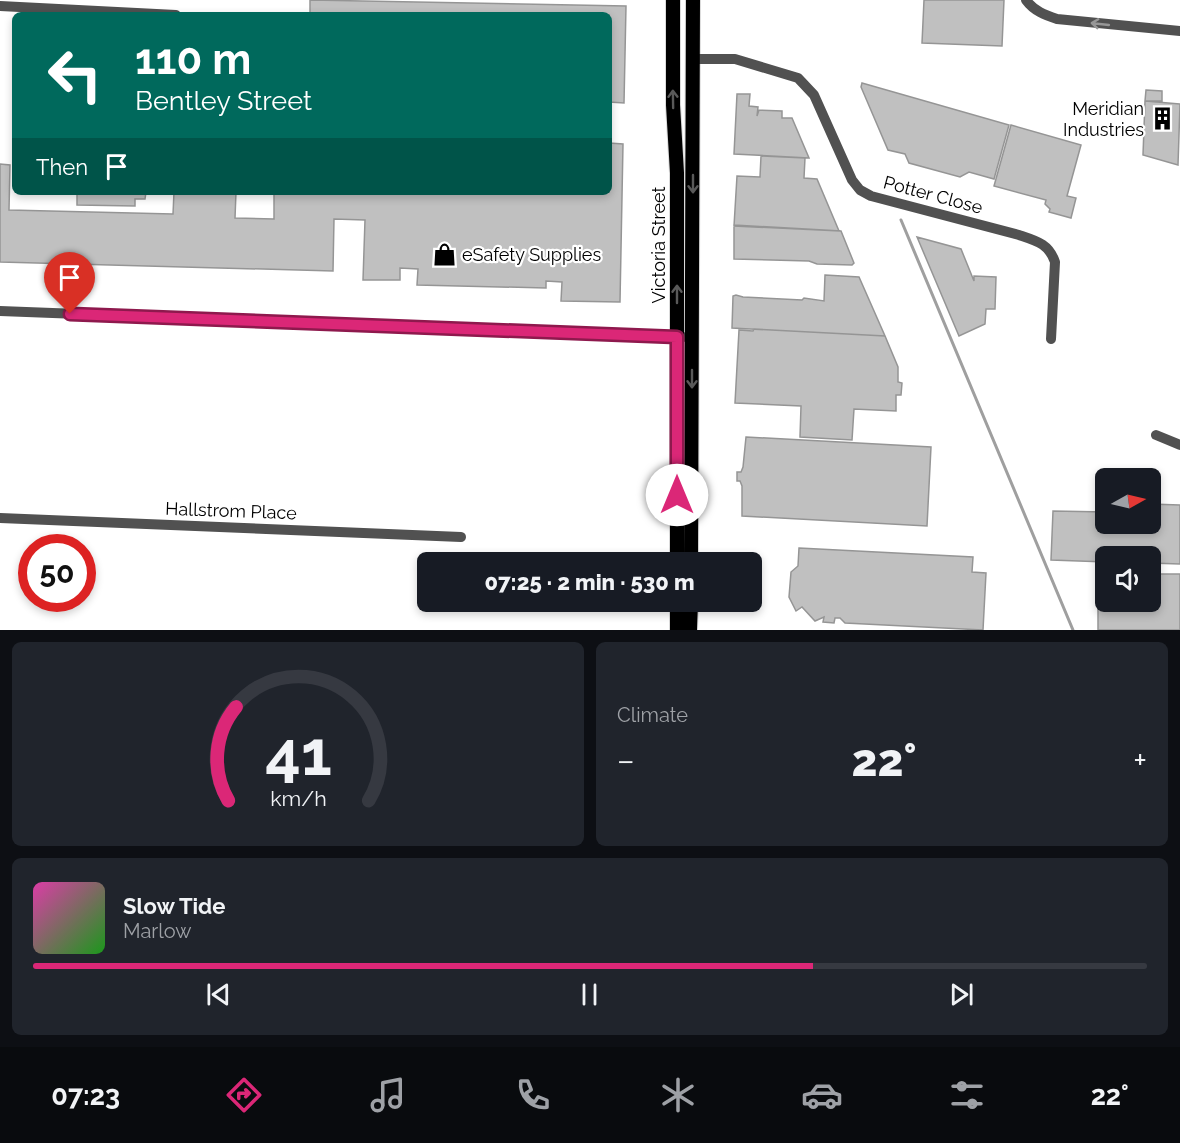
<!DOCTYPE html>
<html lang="en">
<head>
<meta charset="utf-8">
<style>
	:root { --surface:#171b24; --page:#20242c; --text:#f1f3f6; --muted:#9ea1a6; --line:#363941; --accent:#db2777 }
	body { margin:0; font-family:Raleway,sans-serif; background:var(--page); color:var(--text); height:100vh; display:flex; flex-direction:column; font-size:22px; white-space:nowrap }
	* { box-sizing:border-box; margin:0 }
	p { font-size:20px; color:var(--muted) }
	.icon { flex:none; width:33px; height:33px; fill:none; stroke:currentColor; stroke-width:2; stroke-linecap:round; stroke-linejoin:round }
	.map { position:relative; height:630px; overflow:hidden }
	.details { display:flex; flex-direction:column; gap:12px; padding:12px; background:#0d0f14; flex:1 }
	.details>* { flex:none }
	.banner { position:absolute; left:12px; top:12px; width:600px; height:183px; border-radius:9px; box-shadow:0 3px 9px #0003; background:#00695c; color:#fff; overflow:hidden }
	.needle { width:39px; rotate:82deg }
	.tools { position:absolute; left:1095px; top:468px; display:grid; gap:12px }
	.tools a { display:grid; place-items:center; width:66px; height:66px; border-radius:9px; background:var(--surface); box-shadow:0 3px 9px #0003; font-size:30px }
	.speed { position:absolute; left:18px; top:534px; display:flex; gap:12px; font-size:30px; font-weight:700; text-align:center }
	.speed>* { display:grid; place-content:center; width:78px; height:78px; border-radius:50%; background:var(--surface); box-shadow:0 3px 9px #0003; line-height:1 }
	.speed .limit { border:9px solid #d22; background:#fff; color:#111 }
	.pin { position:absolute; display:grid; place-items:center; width:51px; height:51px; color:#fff; margin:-62px -26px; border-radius:50% 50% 50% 0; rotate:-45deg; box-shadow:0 0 6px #0007 }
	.pin .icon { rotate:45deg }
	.me { position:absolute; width:66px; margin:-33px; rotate:0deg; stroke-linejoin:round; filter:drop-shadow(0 0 4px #0008) }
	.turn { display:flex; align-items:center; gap:21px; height:126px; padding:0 24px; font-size:27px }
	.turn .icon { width:78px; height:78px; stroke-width:2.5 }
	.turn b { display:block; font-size:42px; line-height:51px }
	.then { display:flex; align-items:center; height:57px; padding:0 24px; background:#0003; gap:12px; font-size:22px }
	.big { font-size:45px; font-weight:800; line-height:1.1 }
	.details .widget { flex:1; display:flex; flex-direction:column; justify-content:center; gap:9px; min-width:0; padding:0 21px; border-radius:9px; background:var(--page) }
	.details .dial { align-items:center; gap:0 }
	.dial svg { height:156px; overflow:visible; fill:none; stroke:var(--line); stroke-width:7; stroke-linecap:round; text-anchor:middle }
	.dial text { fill:var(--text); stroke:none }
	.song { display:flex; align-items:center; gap:18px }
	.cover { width:72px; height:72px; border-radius:9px; background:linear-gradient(135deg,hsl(320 70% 55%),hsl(120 70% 35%)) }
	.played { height:6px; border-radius:3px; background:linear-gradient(90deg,var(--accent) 70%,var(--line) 70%) }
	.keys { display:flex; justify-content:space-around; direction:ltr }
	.heat { display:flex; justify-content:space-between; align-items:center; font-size:33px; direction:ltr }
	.details .tiles { flex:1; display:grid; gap:12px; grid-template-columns:1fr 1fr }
	.widget:last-child { grid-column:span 2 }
	.trip { position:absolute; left:417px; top:552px; width:345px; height:60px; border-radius:9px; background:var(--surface); box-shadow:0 3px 9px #0003; font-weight:800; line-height:60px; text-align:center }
	.tabs { display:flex; height:96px; justify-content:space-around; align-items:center; background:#090b0e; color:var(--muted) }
	.tabs .icon { width:42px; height:42px }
	.tabs .active { color:var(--accent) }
	.tabs b { font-size:27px; color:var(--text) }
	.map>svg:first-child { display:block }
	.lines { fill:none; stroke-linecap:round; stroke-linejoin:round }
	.stream { stroke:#9f9f9f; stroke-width:3 }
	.building { fill:#c0c0c0; stroke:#959595; stroke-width:1.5 }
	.major-casing { stroke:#dbdbdb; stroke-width:16 }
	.minor { stroke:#515151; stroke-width:10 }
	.major { stroke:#000; stroke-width:14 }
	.oneway { stroke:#979797 }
	.oneway2 { stroke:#595959 }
	.route-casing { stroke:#8e194d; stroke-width:15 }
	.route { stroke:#db2777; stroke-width:10 }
	.labels { text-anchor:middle; stroke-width:4.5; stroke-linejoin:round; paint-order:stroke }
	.poi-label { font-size:18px; fill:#000; stroke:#fff; text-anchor:end }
	.street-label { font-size:18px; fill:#000; stroke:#fff }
</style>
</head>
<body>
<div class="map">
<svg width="1180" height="630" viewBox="0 0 1180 630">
	<rect width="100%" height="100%" fill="#fff"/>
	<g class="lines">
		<path class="stream" d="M901,220L1073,630"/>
	</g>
	<path class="building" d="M310,0L626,6L624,103L609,102V15H310Z
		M924,0H1004L1002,46L922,43Z
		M862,83L1009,125L994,179L969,172L960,177L909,163L905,154L888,150L861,87Z
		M1146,90L1162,91V101H1145Z
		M737,94H750L749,106L758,107L757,116L759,110L782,111V118H792L809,158L734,154Z
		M1145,101L1180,104L1178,165L1143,155Z
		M1011,125L1081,145L1067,196L1076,198L1071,218L1049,212L1050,209L1045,204L1046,200L994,186Z
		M609,143L623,144L620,302L561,301L562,282L546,281V288L417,285L418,269L400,268V280H363L365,220L334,219L333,271L0,262V164L10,165L9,210L173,214L174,192H236L235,218L274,219V192H609Z
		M761,156L805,158L804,178L817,179L839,231L734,226L737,176L760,177Z
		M77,192H146L145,199H135V206L77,205Z
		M734,225L841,231L854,263L852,265L817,264L809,261L734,259Z
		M917,237L961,249L974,281V276L996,277L995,309H986L985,324L959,336Z
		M825,275L859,277L885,336L732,328L733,296L736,295L743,297L802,300L804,298L824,301Z
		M754,329L885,336L898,367V382L902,383L901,395H896V411L854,409L852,440L800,437L801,406L735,403L739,330L753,331Z
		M746,437L931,447L927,526L742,516V486L740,481H737V472H741L743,467Z
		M1150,504L1180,505V564L1150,563V556H1106V562L1051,560L1053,511L1106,512V524H1150Z
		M799,548L973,557L972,572L986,573L983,630L845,623L840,618H835L834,623L823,622L824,617L815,621L802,607L796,611L789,597L791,572L798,566Z
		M1098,574H1106V602H1150V574H1180V630H1098Z"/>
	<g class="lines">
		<defs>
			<path id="major" d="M673,0V105L677,173V562
				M691,562L693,0
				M677,602V630
				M690,630L691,602"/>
		</defs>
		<use href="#major" class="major-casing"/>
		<path class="minor" d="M1026,0C1034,11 1045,15 1057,19L1180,31
			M0,6L176,15
			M693,59H735L798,78L814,95L852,180L860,190L871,196L1019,235C1037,241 1049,244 1055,262L1051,339
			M0,311L683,337
			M1156,435L1180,445
			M0,518L461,537"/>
		<use href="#major" class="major"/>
	</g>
	<defs><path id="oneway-shaft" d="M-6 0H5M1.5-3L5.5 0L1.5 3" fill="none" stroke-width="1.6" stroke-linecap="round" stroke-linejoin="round" transform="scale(1.5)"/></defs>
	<use class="oneway" href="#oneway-shaft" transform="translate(1100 24) rotate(-174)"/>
	<g class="oneway2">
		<use href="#oneway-shaft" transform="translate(673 99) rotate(-91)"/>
		<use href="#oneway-shaft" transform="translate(693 184) rotate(90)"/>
		<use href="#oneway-shaft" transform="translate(677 294) rotate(-90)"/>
		<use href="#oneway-shaft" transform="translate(692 379) rotate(90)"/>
	</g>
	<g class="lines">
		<defs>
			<path id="route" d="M70,314L677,337V495"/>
		</defs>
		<use href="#route" class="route-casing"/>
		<use href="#route" class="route"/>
	</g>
	<defs>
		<symbol id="building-bare" viewBox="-9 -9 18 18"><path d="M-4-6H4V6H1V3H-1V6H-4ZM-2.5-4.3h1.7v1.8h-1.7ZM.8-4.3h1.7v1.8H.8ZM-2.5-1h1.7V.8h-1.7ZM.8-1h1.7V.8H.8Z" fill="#000" stroke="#fff" stroke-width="2.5" paint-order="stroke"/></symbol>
		<symbol id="shop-bare" viewBox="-9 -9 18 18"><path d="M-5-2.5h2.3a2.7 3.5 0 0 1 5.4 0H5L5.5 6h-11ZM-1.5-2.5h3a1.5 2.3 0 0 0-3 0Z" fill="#000" stroke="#fff" stroke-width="2.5" paint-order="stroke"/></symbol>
	</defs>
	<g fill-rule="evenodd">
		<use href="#building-bare" x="1146" y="102" width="33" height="33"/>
		<use href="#shop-bare" x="428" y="238" width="33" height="33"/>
	</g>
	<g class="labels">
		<g class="poi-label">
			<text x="1144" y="115">Meridian<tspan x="1144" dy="21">Industries</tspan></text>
			<text x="462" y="261" text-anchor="start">eSafety Supplies</text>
		</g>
		<g class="street-label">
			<text transform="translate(933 195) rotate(15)" y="6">Potter Close</text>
			<text transform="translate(659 245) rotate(-90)" y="6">Victoria Street</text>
			<text transform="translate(231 511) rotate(2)" y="6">Hallstrom Place</text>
		</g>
	</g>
</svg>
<div class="tools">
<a><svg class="needle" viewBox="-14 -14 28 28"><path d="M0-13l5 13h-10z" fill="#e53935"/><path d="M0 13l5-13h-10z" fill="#9ea1a6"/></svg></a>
<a><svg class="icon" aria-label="sound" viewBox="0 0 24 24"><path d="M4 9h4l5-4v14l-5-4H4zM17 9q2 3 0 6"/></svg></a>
</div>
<div class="speed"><div class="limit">50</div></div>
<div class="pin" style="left:70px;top:314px;background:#d93025"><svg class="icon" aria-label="arrive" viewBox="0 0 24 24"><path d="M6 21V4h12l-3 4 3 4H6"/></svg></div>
<svg class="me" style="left:677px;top:495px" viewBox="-20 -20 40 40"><circle r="19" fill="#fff"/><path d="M0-13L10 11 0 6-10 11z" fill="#db2777"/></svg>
<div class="trip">07:25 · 2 min · 530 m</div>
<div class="banner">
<div class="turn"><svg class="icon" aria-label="left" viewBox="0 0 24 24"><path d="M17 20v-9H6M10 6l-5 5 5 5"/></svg><div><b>110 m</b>Bentley Street</div></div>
<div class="then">Then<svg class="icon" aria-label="arrive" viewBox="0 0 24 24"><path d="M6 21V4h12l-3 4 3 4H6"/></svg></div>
</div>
</div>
<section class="details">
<div class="tiles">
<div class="widget dial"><svg viewBox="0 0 100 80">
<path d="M14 69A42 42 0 1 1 86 69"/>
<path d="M14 69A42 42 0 0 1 18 21" stroke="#db2777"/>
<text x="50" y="56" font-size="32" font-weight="700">41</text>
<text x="50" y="72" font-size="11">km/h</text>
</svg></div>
<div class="widget"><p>Climate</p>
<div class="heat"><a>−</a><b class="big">22°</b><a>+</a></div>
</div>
<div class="widget">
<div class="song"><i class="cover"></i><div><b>Slow Tide</b><p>Marlow</p></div></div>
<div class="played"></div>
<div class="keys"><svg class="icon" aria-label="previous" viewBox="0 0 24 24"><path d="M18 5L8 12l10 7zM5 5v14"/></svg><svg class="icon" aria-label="pause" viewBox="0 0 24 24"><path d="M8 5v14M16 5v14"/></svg><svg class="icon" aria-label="next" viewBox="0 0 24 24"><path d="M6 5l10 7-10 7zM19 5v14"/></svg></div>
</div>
</div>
</section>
<nav class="tabs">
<b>07:23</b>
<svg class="icon active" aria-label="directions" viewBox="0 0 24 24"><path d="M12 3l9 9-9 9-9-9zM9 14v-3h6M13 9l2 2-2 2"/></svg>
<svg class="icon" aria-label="music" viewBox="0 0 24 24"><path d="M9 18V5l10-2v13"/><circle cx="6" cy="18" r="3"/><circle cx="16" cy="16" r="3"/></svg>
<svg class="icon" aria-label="phone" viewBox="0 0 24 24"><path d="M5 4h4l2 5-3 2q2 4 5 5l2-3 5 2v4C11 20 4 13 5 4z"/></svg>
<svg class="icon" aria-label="climate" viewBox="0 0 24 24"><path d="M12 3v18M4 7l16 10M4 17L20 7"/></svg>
<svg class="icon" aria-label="car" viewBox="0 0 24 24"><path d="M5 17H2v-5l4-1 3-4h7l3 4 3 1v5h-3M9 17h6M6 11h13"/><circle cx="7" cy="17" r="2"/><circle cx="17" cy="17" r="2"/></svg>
<svg class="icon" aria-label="filters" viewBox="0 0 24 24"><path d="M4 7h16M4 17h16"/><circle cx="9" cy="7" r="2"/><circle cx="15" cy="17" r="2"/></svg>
<b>22°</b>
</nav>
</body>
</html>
